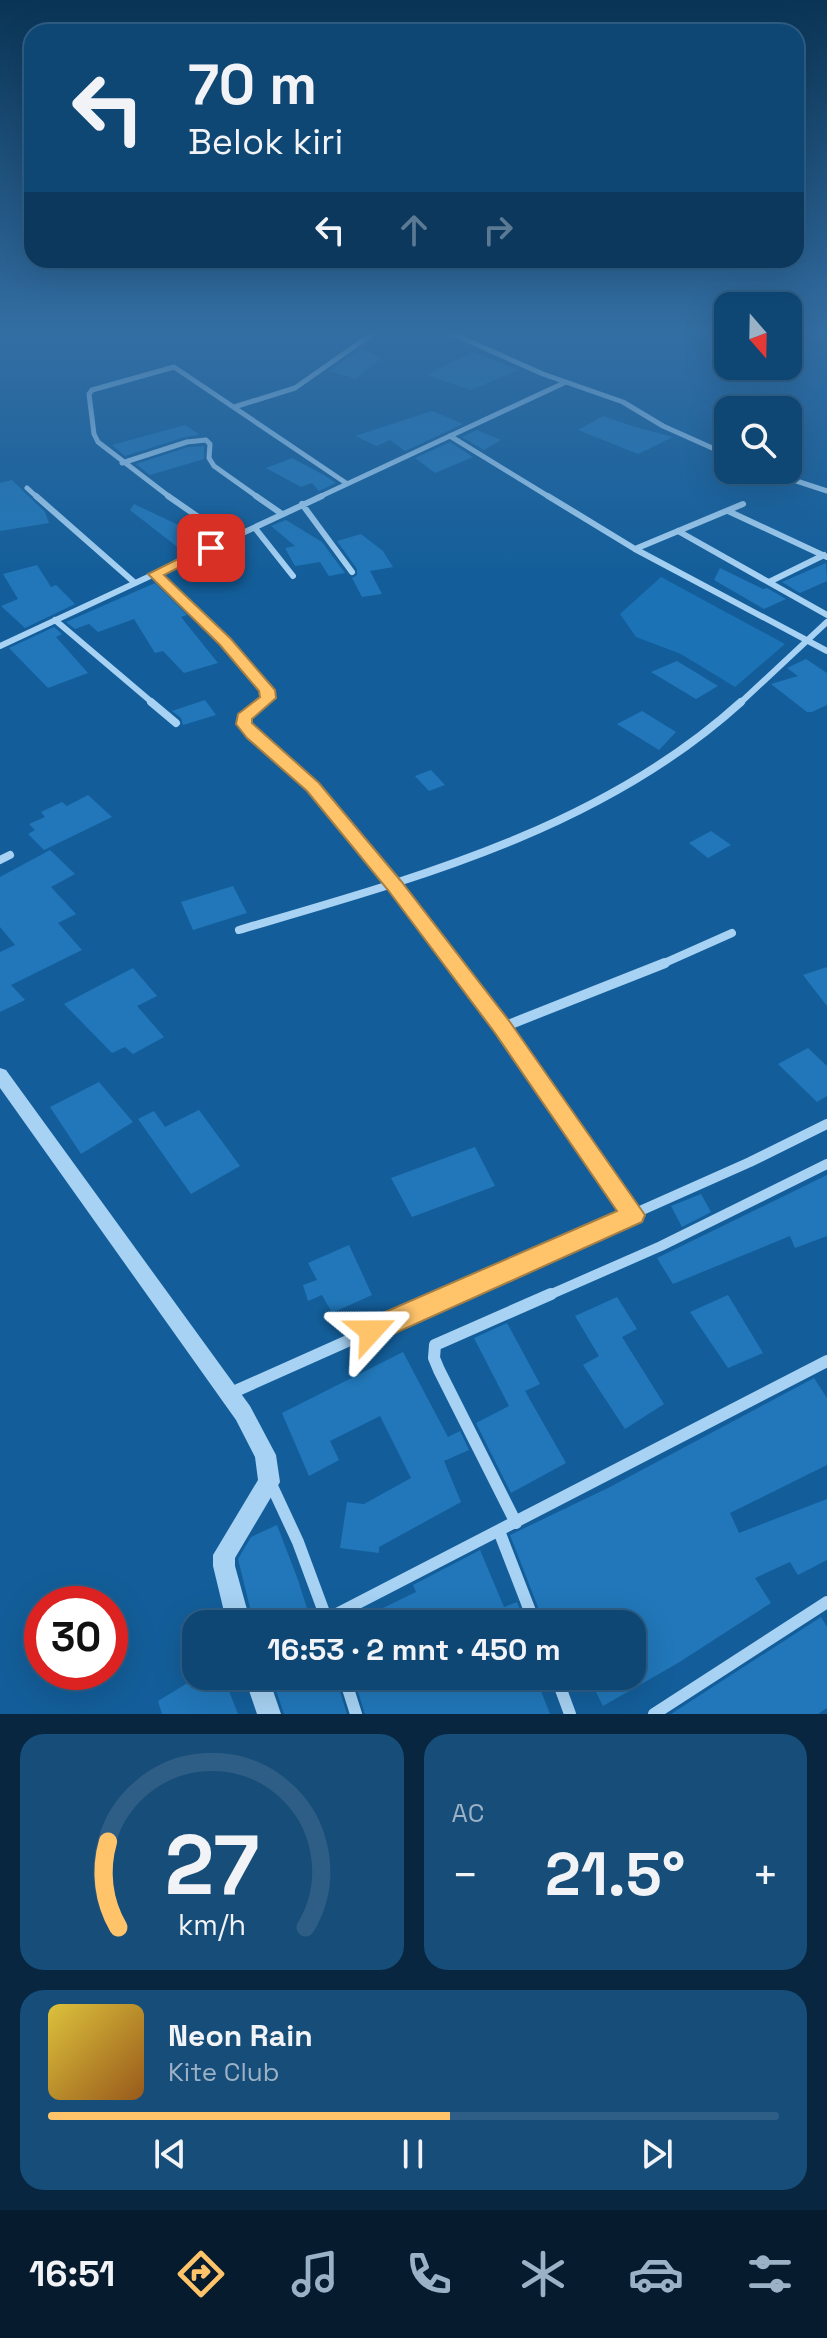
<!DOCTYPE html>
<html lang="id">
<head>
<meta charset="utf-8">
<style>
	:root { --surface:#0e4674; --page:#174d79; --text:#f1f3f6; --muted:#9bb1c5; --line:#2e5e86; --accent:#ffc36a }
	body { margin:0; font-family:"Space Grotesk",sans-serif; background:var(--page); color:var(--text); height:100vh; display:flex; flex-direction:column; font-size:30px; white-space:nowrap }
	* { box-sizing:border-box; margin:0 }
	p { font-size:26px; color:var(--muted) }
	.icon { flex:none; width:44px; height:44px; fill:none; stroke:currentColor; stroke-width:2; stroke-linecap:round; stroke-linejoin:round }
	.map { position:relative; height:1714px; overflow:hidden }
	.drawer { display:flex; flex-direction:column; gap:20px; padding:20px; background:#082640; flex:1 }
	.drawer>* { flex:none }
	.guide { position:absolute; left:24px; top:24px; width:780px; height:244px; border-radius:24px; box-shadow:0 8px 32px #0002,0 0 0 2px var(--line); background:#0e4674; color:var(--text); overflow:hidden }
	.needle { width:52px; rotate:160deg }
	.controls { position:absolute; left:714px; top:292px; display:grid; gap:16px }
	.controls a { display:grid; place-items:center; width:88px; height:88px; border-radius:16px; background:var(--surface); box-shadow:0 8px 32px #0002,0 0 0 2px var(--line); font-size:40px }
	.speed { position:absolute; left:24px; top:1586px; display:flex; gap:16px; font-size:40px; font-weight:700; text-align:center }
	.speed>* { display:grid; place-content:center; width:104px; height:104px; border-radius:50%; background:var(--surface); box-shadow:0 8px 32px #0002,0 0 0 2px var(--line); line-height:1 }
	.speed .limit { border:12px solid #d22; background:#fff; color:#111 }
	.pin { position:absolute; display:grid; place-items:center; width:68px; height:68px; color:#fff; margin:-34px; border-radius:16px; box-shadow:0 4px 12px #0006 }
	.me { position:absolute; width:88px; margin:-44px; rotate:66deg; stroke-linejoin:round; filter:drop-shadow(0 0 6px #0008) }
	.turn { display:flex; align-items:center; gap:28px; height:168px; padding:0 32px; font-size:36px }
	.turn .icon { width:104px; height:104px; stroke-width:2.5 }
	.turn b { display:block; font-size:56px; line-height:68px }
	.lanes { display:flex; align-items:center; height:76px; padding:0 32px; background:#0003; justify-content:center; gap:40px; direction:ltr }
	.lanes .off { opacity:.35 }
	.big { font-size:60px; font-weight:700; line-height:1.1 }
	.drawer .tile { flex:1; display:flex; flex-direction:column; justify-content:center; gap:12px; min-width:0; padding:0 28px; border-radius:24px; background:var(--page) }
	.drawer .dial { align-items:center; gap:0 }
	.dial svg { height:208px; overflow:visible; fill:none; stroke:var(--line); stroke-width:7; stroke-linecap:round; text-anchor:middle }
	.dial text { fill:var(--text); stroke:none }
	.song { display:flex; align-items:center; gap:24px }
	.cover { width:96px; height:96px; border-radius:12px; background:linear-gradient(135deg,hsl(50 70% 55%),hsl(30 70% 35%)) }
	.played { height:8px; border-radius:4px; background:linear-gradient(90deg,var(--accent) 55%,var(--line) 55%) }
	.keys { display:flex; justify-content:space-around; direction:ltr }
	.heat { display:flex; justify-content:space-between; align-items:center; font-size:44px; direction:ltr }
	.drawer .tiles { flex:1; display:grid; gap:20px; grid-template-columns:1fr 1fr }
	.tile:last-child { grid-column:span 2 }
	.trip { position:absolute; left:182px; top:1610px; width:464px; height:80px; border-radius:24px; background:var(--surface); box-shadow:0 8px 32px #0002,0 0 0 2px var(--line); font-weight:700; line-height:80px; text-align:center }
	.tabs { display:flex; height:128px; justify-content:space-around; align-items:center; background:#061c2e; color:var(--muted) }
	.tabs .icon { width:56px; height:56px }
	.tabs .selected { color:var(--accent) }
	.tabs b { font-size:36px; color:var(--text) }
	.map>svg:first-child { display:block }
	.green { fill:#1b72b4 }
	.building { fill:#2177b9 }
	.lines { fill:none; stroke-linecap:round; stroke-linejoin:round }
	.minor-far4 { stroke:#a7d2f3; stroke-width:5 }
	.minor-far3 { stroke:#a7d2f3; stroke-width:6 }
	.minor-far2 { stroke:#a7d2f3; stroke-width:8 }
	.minor-far1 { stroke:#a7d2f3; stroke-width:10 }
	.minor { stroke:#a7d2f3; stroke-width:12 }
	.tertiary { fill:#a7d2f3; fill-rule:evenodd }
	.route { fill:#ffc36a; stroke:#a67f45; stroke-width:2 }
</style>
</head>
<body>
<div class="map">
<svg width="827" height="1714" viewBox="0 0 827 1714">
	<rect width="100%" height="100%" fill="#135e9a"/>
	<path class="green" d="M661,577L785,644L735,687L681,654L636,637L620,614Z"/>
	<path class="building" d="M361,348L381,358L356,379L329,371Z
		M473,352L519,370L470,390L427,375Z
		M432,411L463,424L405,451L390,440L377,446L355,436Z
		M603,416L635,427L673,437L638,454L578,430Z
		M185,425L200,435L185,437L125,456L112,445Z
		M477,430L501,440L484,450L462,437Z
		M450,442L473,457L435,473L415,458Z
		M204,446V459L150,475L136,464L188,447Z
		M292,458L324,475L336,483L319,491L312,483L301,487L266,468Z
		M12,480L45,512L49,523L0,531V483Z
		M134,504L212,541L185,553L130,510Z
		M286,520L322,542L345,573L329,576L320,562L295,566L285,548L295,546L271,526Z
		M361,534L383,551L393,567L370,571L382,594L362,597L352,578L357,575V569L337,541Z
		M226,547L243,555L213,567L220,575L199,581L186,566Z
		M826,563L827,581L800,593L782,582Z
		M37,565L51,587L56,585L75,604L25,628L1,606L18,599L3,574Z
		M720,568L763,589L767,588L786,599L764,609L714,580Z
		M155,583L187,615L181,617L218,663L184,673L163,651L155,653L134,619L98,632L89,624L75,629L66,622Z
		M54,627L62,634L56,637L88,673L48,688L9,648Z
		M806,659L827,673V705L812,712H807L771,684L798,676L787,668Z
		M677,661L718,686L696,699L651,672Z
		M205,700L216,715L183,725L181,718L172,711Z
		M642,711L676,732L659,750L617,724Z
		M431,770L445,785L429,791L415,776Z
		M88,795L112,817L44,850L28,834L35,830L29,824L45,817L41,812L62,802L67,806Z
		M711,831L731,845L708,858L689,843Z
		M50,850L75,874L51,887L76,914L58,923L82,950L11,985L25,1000L0,1012V952L15,945L0,927V877Z
		M233,886L247,913L193,930L181,902Z
		M827,967V1006L803,975Z
		M133,968L157,996L137,1006L164,1037L133,1054L125,1047L112,1053L64,1004Z
		M808,1048L827,1066V1096L817,1102L778,1064Z
		M99,1082L133,1122L81,1154L50,1107Z
		M199,1110L240,1166L191,1194L138,1119L154,1111L165,1127Z
		M475,1147L495,1186L412,1217L391,1178Z
		M827,1175V1236L795,1248L790,1236L673,1284L657,1258Z
		M701,1194L711,1212L682,1227L671,1206Z
		M349,1245L372,1295L332,1313L322,1295L308,1301L303,1285L317,1280L308,1263Z
		M728,1295L763,1353L728,1368L690,1312Z
		M617,1297L637,1329L622,1337L664,1404L625,1429L583,1365L599,1356L575,1316Z
		M507,1323L540,1384L525,1391L566,1463L511,1493L476,1423L509,1406L474,1338Z
		M403,1352L448,1437L460,1431L469,1450L444,1461L461,1502L379,1547V1553L340,1548L347,1502L364,1504L411,1478L380,1416L330,1441L339,1460L309,1476L282,1413Z
		M814,1378L827,1398V1465L730,1513L739,1533L827,1499V1560L798,1575L790,1562L755,1578L771,1603L678,1663L603,1706L588,1676H632V1624H563L560,1618L543,1620L510,1535L610,1487Z
		M277,1525L298,1580L312,1624H254L238,1559L251,1537Z
		M480,1550L504,1607L517,1602L525,1623L350,1624L416,1592L413,1585Z
		M821,1617L827,1627V1708L818,1714H671Z
		M199,1676H223L238,1714H162L158,1701Z
		M271,1676H335L347,1714H284Z
		M353,1676H535L550,1714H365Z"/>
	<g class="lines">
		<path class="minor-far4" d="M453,334L543,374L623,402L663,426L728,455
			M234,407L295,388L372,334
			M450,436L551,498
			M122,463L187,442L206,440L210,444L209,458L214,466L259,498
			M763,470L827,491
			M27,488L38,498
			M171,498L98,442L94,434L89,394L92,390L174,367L346,483
			M317,498L566,382"/>
		<path class="minor-far3" d="M36,496L135,583
			M168,496L230,539
			M256,496L282,514
			M548,496L635,549L827,651
			M302,504L352,572
			M728,511L827,557
			M255,528L293,576
			M678,531L827,615
			M635,549L743,504
			M155,574L259,678L269,695L262,704
			M769,582L824,555
			M55,620L154,704
			M0,646L322,496
			M739,704L827,622"/>
		<path class="minor-far2" d="M151,702L176,723
			M265,702L244,717L247,728L313,787L455,965
			M0,860L10,855
			M239,930C416,878 601,829 741,702
			M660,965L732,933"/>
		<path class="minor-far1" d="M454,963L503,1027L633,1215
			M503,1027L665,963
			M449,1296L750,1162L827,1124
			M547,1296L661,1246L827,1164"/>
		<path class="minor" d="M231,1393L453,1294
			M271,1484L298,1542L328,1623
			M516,1523L439,1370L434,1358L435,1345L551,1294
			M499,1531L535,1624
			M327,1619L827,1361
			M344,1676L356,1714
			M556,1676L570,1714
			M654,1714L827,1602"/>
		<path class="tertiary" d="M0,1068L6,1070L250,1406L276,1455L280,1482L235,1558V1566L251,1624H227L213,1566V1555L258,1480L255,1457L236,1420L0,1088Z
			M244,1676H268L281,1714H257Z"/>
	</g>
	<linearGradient id="sky" x2="0" y2="1"><stop stop-color="#0a3455"/><stop offset="0.58" stop-color="#336ea3"/><stop offset="1" stop-color="#336ea3" stop-opacity="0"/></linearGradient>
	<rect width="827" height="574" fill="url(#sky)"/>
	<path class="route" d="M206,545L217,548L164,575L231,639L275,690L276,698L252,719V723L319,783L401,881L510,1022L645,1215L642,1222L371,1344L362,1340L358,1331L362,1322L617,1211L495,1033L388,890L307,791L247,738L236,724L238,714L260,697L259,691L220,645L148,574Z"/>
</svg>
<div class="controls">
<a><svg class="needle" viewBox="-14 -14 28 28"><path d="M0-13l5 13h-10z" fill="#e53935"/><path d="M0 13l5-13h-10z" fill="#9bb1c5"/></svg></a>
<a><svg class="icon" aria-label="search" viewBox="0 0 24 24"><circle cx="10" cy="10" r="6"/><path d="M15 15l6 6"/></svg></a>
</div>
<div class="speed"><div class="limit">30</div></div>
<div class="pin" style="left:211px;top:548px;background:#d93025"><svg class="icon" aria-label="arrive" viewBox="0 0 24 24"><path d="M6 21V4h12l-3 4 3 4H6"/></svg></div>
<svg class="me" style="left:371px;top:1331px" viewBox="-20 -20 40 40"><path d="M0-17L14 15 0 8-14 15z" fill="#ffc36a" stroke="#fff" stroke-width="4"/></svg>
<div class="trip">16:53 · 2 mnt · 450 m</div>
<div class="guide">
<div class="turn"><svg class="icon" aria-label="left" viewBox="0 0 24 24"><path d="M17 20v-9H6M10 6l-5 5 5 5"/></svg><div><b>70 m</b>Belok kiri</div></div>
<div class="lanes"><svg class="icon" aria-label="left" viewBox="0 0 24 24"><path d="M17 20v-9H6M10 6l-5 5 5 5"/></svg><svg class="icon off" aria-label="ahead" viewBox="0 0 24 24"><path d="M12 20V5M6 11l6-6 6 6"/></svg><svg class="icon off" aria-label="right" viewBox="0 0 24 24"><path d="M7 20v-9h11M14 6l5 5-5 5"/></svg></div>
</div>
</div>
<section class="drawer">
<div class="tiles">
<div class="tile dial"><svg viewBox="0 0 100 80">
<path d="M14 69A42 42 0 1 1 86 69"/>
<path d="M14 69A42 42 0 0 1 10 36" stroke="#ffc36a"/>
<text x="50" y="56" font-size="32" font-weight="700">27</text>
<text x="50" y="72" font-size="11">km/h</text>
</svg></div>
<div class="tile"><p>AC</p>
<div class="heat"><a>−</a><b class="big">21.5°</b><a>+</a></div>
</div>
<div class="tile">
<div class="song"><i class="cover"></i><div><b>Neon Rain</b><p>Kite Club</p></div></div>
<div class="played"></div>
<div class="keys"><svg class="icon" aria-label="previous" viewBox="0 0 24 24"><path d="M18 5L8 12l10 7zM5 5v14"/></svg><svg class="icon" aria-label="pause" viewBox="0 0 24 24"><path d="M8 5v14M16 5v14"/></svg><svg class="icon" aria-label="next" viewBox="0 0 24 24"><path d="M6 5l10 7-10 7zM19 5v14"/></svg></div>
</div>
</div>
</section>
<nav class="tabs">
<b>16:51</b>
<svg class="icon selected" aria-label="directions" viewBox="0 0 24 24"><path d="M12 3l9 9-9 9-9-9zM9 14v-3h6M13 9l2 2-2 2"/></svg>
<svg class="icon" aria-label="music" viewBox="0 0 24 24"><path d="M9 18V5l10-2v13"/><circle cx="6" cy="18" r="3"/><circle cx="16" cy="16" r="3"/></svg>
<svg class="icon" aria-label="phone" viewBox="0 0 24 24"><path d="M5 4h4l2 5-3 2q2 4 5 5l2-3 5 2v4C11 20 4 13 5 4z"/></svg>
<svg class="icon" aria-label="climate" viewBox="0 0 24 24"><path d="M12 3v18M4 7l16 10M4 17L20 7"/></svg>
<svg class="icon" aria-label="car" viewBox="0 0 24 24"><path d="M5 17H2v-5l4-1 3-4h7l3 4 3 1v5h-3M9 17h6M6 11h13"/><circle cx="7" cy="17" r="2"/><circle cx="17" cy="17" r="2"/></svg>
<svg class="icon" aria-label="filters" viewBox="0 0 24 24"><path d="M4 7h16M4 17h16"/><circle cx="9" cy="7" r="2"/><circle cx="15" cy="17" r="2"/></svg>
</nav>
</body>
</html>
